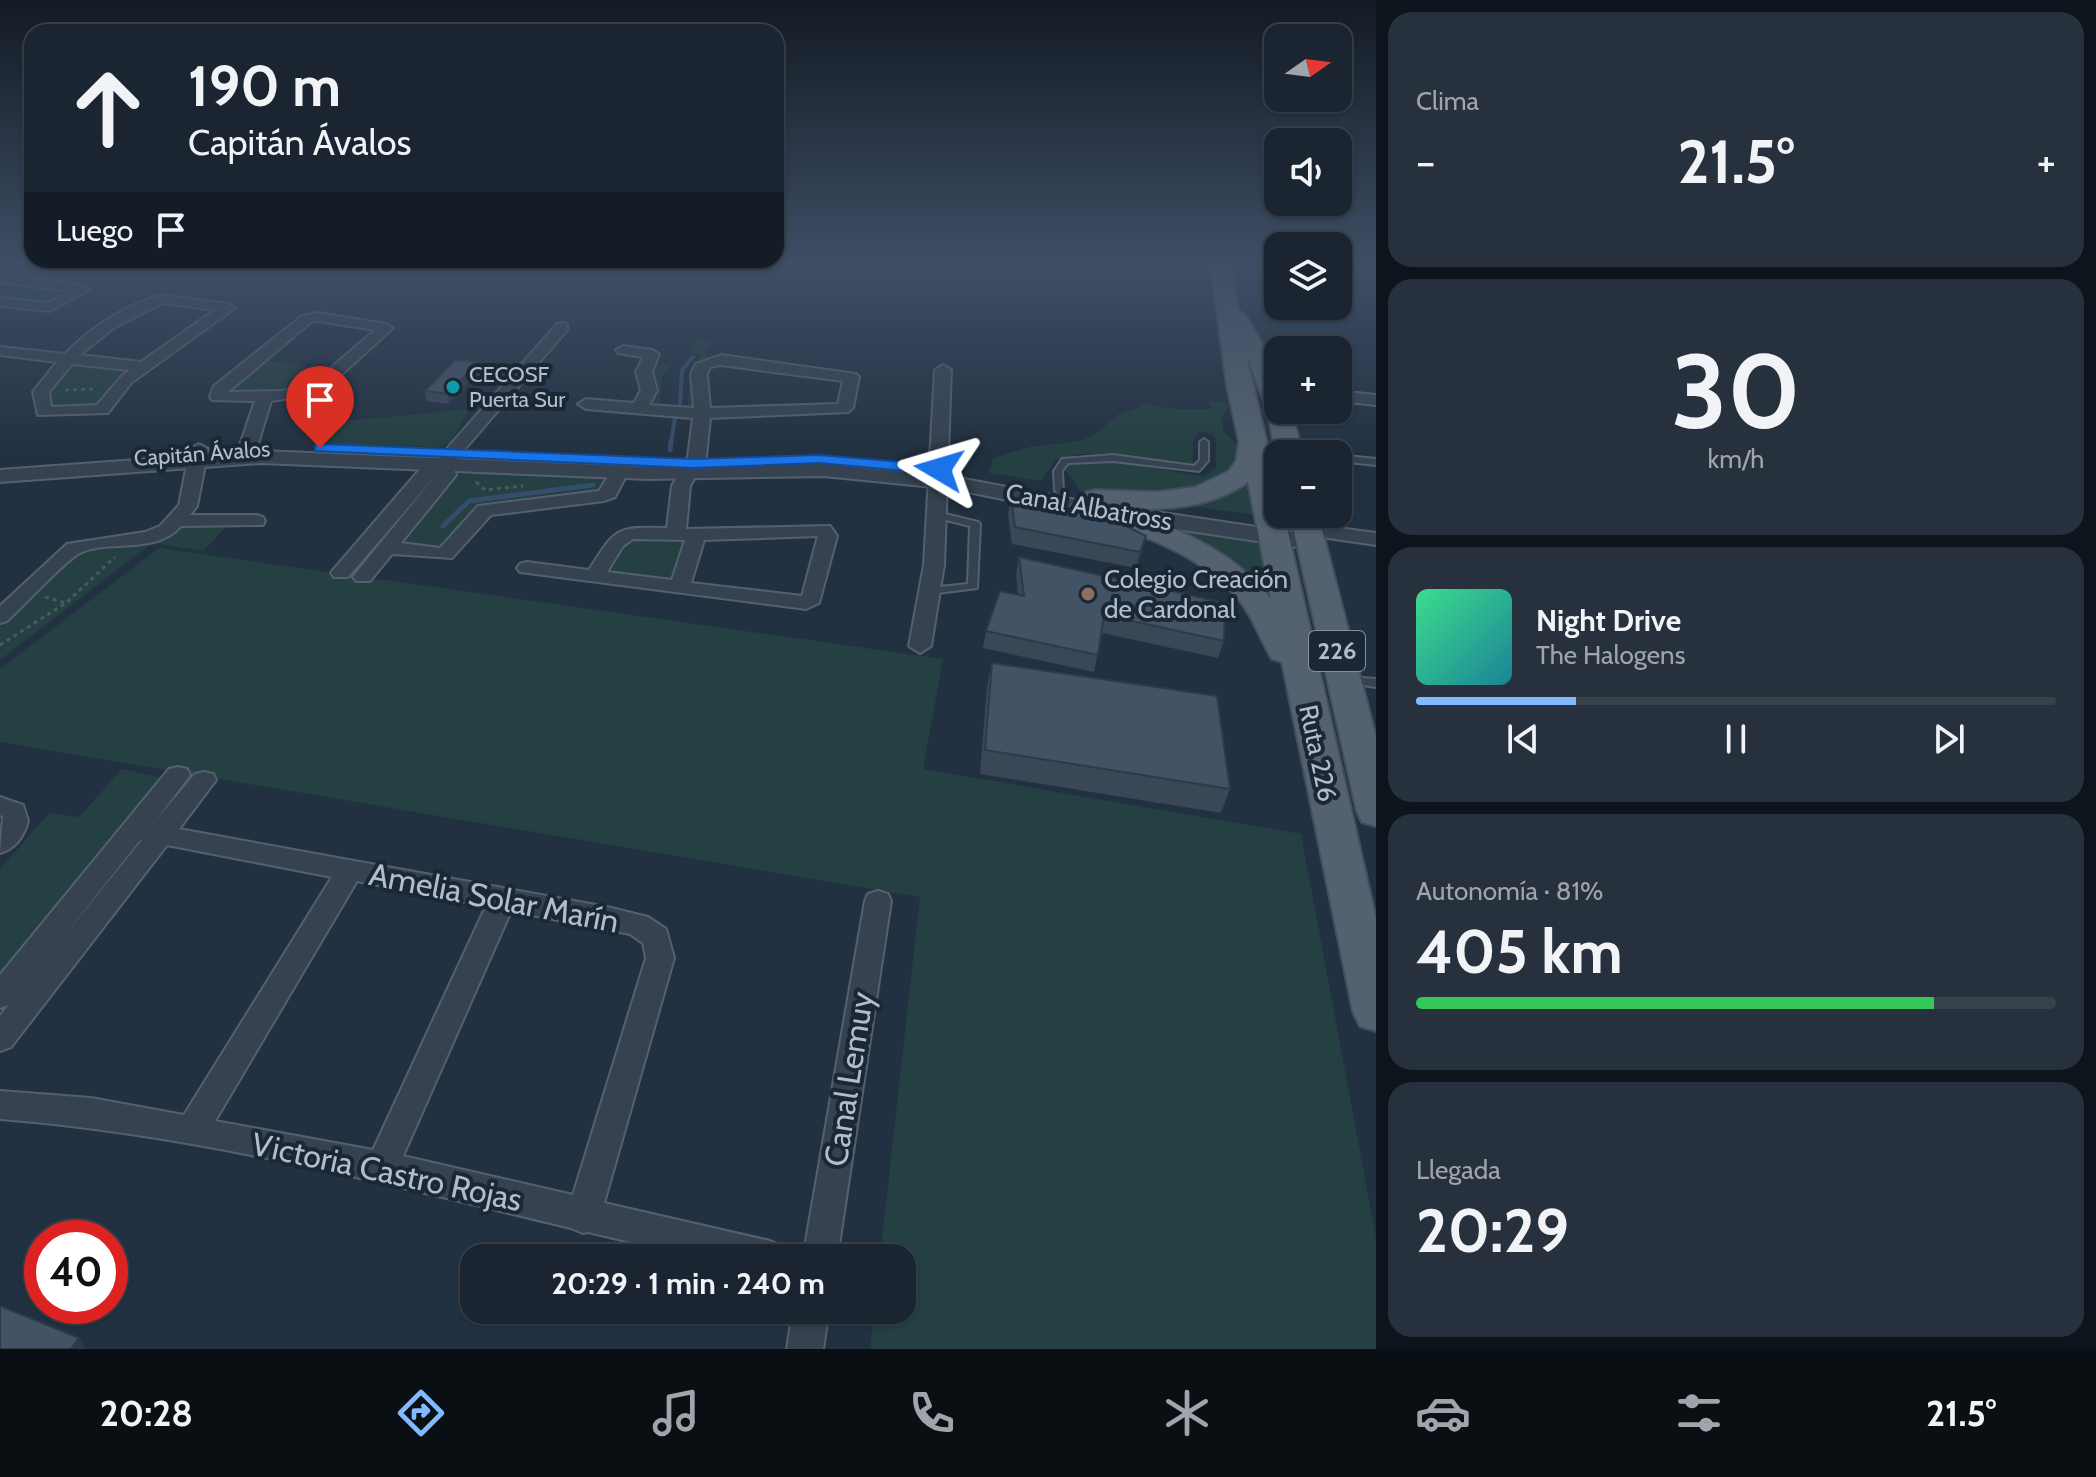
<!DOCTYPE html>
<html lang="es">
<head>
<meta charset="utf-8">
<style>
	:root { --surface:#1a2531; --page:#27313d; --text:#f1f3f6; --muted:#9fa5ab; --line:#38424d; --accent:#83baff }
	body { margin:0; font-family:Cabin,sans-serif; background:var(--page); color:var(--text); height:100vh; display:flex; flex-direction:column; font-size:30px; white-space:nowrap }
	* { box-sizing:border-box; margin:0 }
	p { font-size:26px; color:var(--muted) }
	.icon { flex:none; width:44px; height:44px; fill:none; stroke:currentColor; stroke-width:2; stroke-linecap:round; stroke-linejoin:round }
	.map { position:relative; flex:1; overflow:hidden }
	.panel { display:flex; flex-direction:column; gap:12px; padding:12px; background:#0e141b; width:720px }
	.panel>* { flex:none }
	.hud { position:absolute; left:24px; top:24px; width:760px; height:244px; border-radius:24px; box-shadow:0 2px 6px #0004,0 0 0 2px var(--line); background:#1a2531; color:var(--text); overflow:hidden }
	.needle { width:52px; rotate:76deg }
	.fabs { position:absolute; left:1264px; top:24px; display:grid; gap:16px }
	.fabs a { display:grid; place-items:center; width:88px; height:88px; border-radius:16px; background:var(--surface); box-shadow:0 2px 6px #0004,0 0 0 2px var(--line); font-size:40px }
	.speed { position:absolute; left:24px; top:1220px; display:flex; gap:16px; font-size:40px; font-weight:700; text-align:center }
	.speed>* { display:grid; place-content:center; width:104px; height:104px; border-radius:50%; background:var(--surface); box-shadow:0 2px 6px #0004,0 0 0 2px var(--line); line-height:1 }
	.speed .limit { border:12px solid #d22; background:#fff; color:#111 }
	.pin { position:absolute; display:grid; place-items:center; width:68px; height:68px; color:#fff; margin:-82px -34px; border-radius:50% 50% 50% 0; rotate:-45deg; box-shadow:0 0 8px #0007 }
	.pin .icon { rotate:45deg }
	.me { position:absolute; width:88px; margin:-44px; rotate:277deg; stroke-linejoin:round; filter:drop-shadow(0 0 6px #0008) }
	.turn { display:flex; align-items:center; gap:28px; height:168px; padding:0 32px; font-size:36px }
	.turn .icon { width:104px; height:104px; stroke-width:2.5 }
	.turn b { display:block; font-size:56px; line-height:68px }
	.then { display:flex; align-items:center; height:76px; padding:0 32px; background:#0003; gap:16px; font-size:30px }
	.big { font-size:60px; font-weight:800; line-height:1.1 }
	.panel .widget { flex:1; display:flex; flex-direction:column; justify-content:center; gap:12px; min-width:0; padding:0 28px; border-radius:24px; background:var(--page) }
	.panel .dial { align-items:center; gap:0 }
	.dial b { font-size:104px; line-height:1 }
	.song { display:flex; align-items:center; gap:24px }
	.cover { width:96px; height:96px; border-radius:12px; background:linear-gradient(135deg,hsl(150 70% 55%),hsl(190 70% 35%)) }
	.played { height:8px; border-radius:4px; background:linear-gradient(90deg,var(--accent) 25%,var(--line) 25%) }
	.keys { display:flex; justify-content:space-around; direction:ltr }
	.heat { display:flex; justify-content:space-between; align-items:center; font-size:44px; direction:ltr }
	.charge { height:12px; border-radius:6px; background:linear-gradient(90deg,#34c759 81%,var(--line) 0) }
	.trip { position:absolute; left:460px; top:1244px; width:456px; height:80px; border-radius:24px; background:var(--surface); box-shadow:0 2px 6px #0004,0 0 0 2px var(--line); font-weight:800; line-height:80px; text-align:center }
	.dock { display:flex; height:128px; justify-content:space-around; align-items:center; background:#0a0f14; color:var(--muted) }
	.dock .icon { width:56px; height:56px }
	.dock .on { color:var(--accent) }
	.dock b { font-size:36px; color:var(--text) }
	main { display:flex; flex:1; min-height:0 }
	.map>svg:first-child { display:block }
	.green { fill:#244042 }
	.lines { fill:none; stroke-linecap:round; stroke-linejoin:round }
	.stream-far1 { stroke:#344d6a; stroke-width:4 }
	.stream { stroke:#344d6a; stroke-width:5 }
	.service-casing { stroke:#54606e; stroke-width:4 }
	.minor-casing { stroke:#54606e; stroke-width:4 }
	.tertiary-casing { stroke:#54606e; stroke-width:4 }
	.primary-casing { stroke:#424e5c; stroke-width:4 }
	.path { stroke:#425d5e; stroke-width:3; stroke-dasharray:4 4; stroke-linecap:butt }
	.service { fill:#364250; fill-rule:evenodd }
	.minor { fill:#364250; fill-rule:evenodd }
	.tertiary { fill:#364250; fill-rule:evenodd }
	.primary { fill:#546170; fill-rule:evenodd }
	.wall { fill:#394757 }
	.shaded-wall { fill:#2e3a47 }
	.building { fill:#425365; stroke:#2e3a47; stroke-width:2 }
	.route { fill:#1a73e8; stroke:#114b97; stroke-width:2 }
	.culture-dot { fill:#0f9aa8; stroke:#1b2735; stroke-width:3 }
	.education-dot { fill:#8d6e63; stroke:#1b2735; stroke-width:3 }
	.labels { text-anchor:middle; stroke-width:8; stroke-linejoin:round; paint-order:stroke }
	.far-poi-label { font-size:22px; fill:#b2bdcb; stroke:#1b2735; text-anchor:start }
	.far-street-label { font-size:22px; fill:#b2bdcb; stroke:#1b2735 }
	.shield { fill:#1b2735; stroke:#85909e; stroke-width:2 }
	.shield-label { font-size:24px; font-weight:bold; fill:#b2bdcb }
	.street-label { font-size:26px; fill:#b2bdcb; stroke:#1b2735 }
	.poi-label { font-size:26px; fill:#b2bdcb; stroke:#1b2735; text-anchor:start }
	.near-street-label { font-size:32px; fill:#b2bdcb; stroke:#1b2735 }
</style>
</head>
<body>
<main>
<div class="map">
<svg width="1376" height="1349" viewBox="0 0 1376 1349">
	<rect width="100%" height="100%" fill="#223141"/>
	<path class="green" d="M0,280L75,289L55,304L22,301L18,298L2,300Z
		M696,340L712,342L705,351L706,358L699,364L693,407L688,410L648,407L651,367L671,364L662,377L660,402L670,406L688,405L690,370L701,356L689,351Z
		M260,360L335,370L314,388L235,393L223,391Z
		M74,363L78,368L98,364L133,368L96,409L47,407C48,389 56,369 74,363Z
		M1208,401L1227,403L1228,409L1222,416L1223,431L1239,446L1233,474L1206,490L1106,495L1079,490L1066,470L1072,462L1107,459L1204,477L1216,467V439L1212,434L1199,431L1193,440V465L1100,454H1077L1055,460L1041,481L989,473L993,458L1029,447L1081,441L1100,431L1117,415L1148,404L1174,409H1213Z
		M470,409L450,442L439,447L309,443L333,422Z
		M468,471L610,476L607,491L492,506L444,550L406,545L404,543L457,475Z
		M1247,477L1258,515L1173,504Z
		M230,523L203,551L152,543L0,660V622L66,557L95,548L138,544L169,535L186,525Z
		M1159,526L1263,543L1276,614Z
		M627,538L683,541L687,545L676,579L669,582L604,572Z
		M159,548L943,659L923,769L1301,834L1376,1238V1349H870L874,1310H902V1258H880L920,897L0,742V669Z
		M122,769L164,778L0,977V869L49,813L79,817Z"/>
	<g class="lines">
		<path class="stream-far1" d="M680,403L682,370L693,357
			M671,443L675,418"/>
		<path class="stream" d="M670,450L671,441
			M443,526L469,501L593,485"/>
		<defs>
			<path id="service" d="M1204,439L1208,442V461L1199,471L1113,461L1068,463L1062,471L1063,491L1059,494L1055,491L1054,471L1062,459L1113,455L1194,466L1200,460V442Z
				M1338,455L1376,459V465L1338,461Z
				M937,512L978,522L980,524L977,588L930,594L925,591L930,588L968,584L970,526L934,517V513Z
				M1349,677L1376,679V687L1345,682L1343,680Z"/>
			<path id="minor" d="M0,274L83,285L90,289L50,311L0,306V298L48,303L69,291L0,282Z
				M162,295L228,304L235,308L131,383L108,413L38,415L33,392L57,362L0,355V347L65,354C92,327 125,305 162,295ZM163,303L215,310L141,362L80,355L115,327ZM72,364L130,370L121,377L97,405L51,407L49,392Z
				M318,313L386,324L393,328L321,393L271,401L254,457L251,461H239L236,457L255,401L212,400L210,397L214,386L302,316ZM318,321L375,330L310,386L281,391L228,392L311,322Z
				M562,323L567,324V330L452,464L456,475L401,543L440,548L478,506L599,491L613,468L619,467L628,472L615,497L604,501L491,515L452,558L392,554L370,581H356L353,577L356,573L438,473L348,577H334L331,573L334,569L421,468L437,460L557,324Z
				M623,346L652,350L659,354L652,372L657,390L649,405L694,408L691,374L696,364L721,355L856,374L859,377L853,408L848,412L710,418L706,457L690,486L686,529L830,526L837,536L819,603L806,609L520,572L517,568L520,564L527,562L589,570C616,527 616,527 667,528L672,486L688,457L693,418L586,409L578,404L586,399L634,403L641,390L636,372L643,357L618,353L616,350ZM721,365L843,381L838,404L710,408L707,374L710,367ZM818,536L802,596L691,583L704,540ZM633,539L685,540L672,580L607,572L623,546Z
				M943,365L951,370L944,565L931,646L920,653L909,646L924,565L935,370Z
				M1338,391L1376,395V405L1338,401Z
				M199,444L208,449L197,506L190,515H256L263,517L265,521L263,525L181,526C156,555 110,539 80,553C67,559 21,608 7,621L0,623V606L67,544L145,532L160,526L179,505L190,449Z
				M1308,524L1376,533V545L1301,534L1299,530L1301,526Z
				M178,767L187,769L190,775L153,824L195,774L204,772L213,774L216,780L179,829L607,907L648,917L666,929L674,958L604,1203L770,1241L782,1246L787,1258H698L588,1232L583,1233L571,1228C383,1183 193,1134 0,1119V1091L91,1098L184,1115L332,877L167,845L11,1047L0,1051V1016L9,1005L0,1008V975L169,769ZM140,840H142L56,946ZM357,881L486,906L373,1150L215,1121ZM511,911L630,934L643,943L646,958L573,1195L403,1156Z
				M0,797L23,805L28,821C24,836 15,849 0,853L3,816L0,815Z
				M878,891L888,894L891,901L837,1258H803L865,901L868,894Z
				M793,1310H829L823,1349H787Z"/>
			<path id="tertiary" d="M261,451L648,467L824,464L953,477L1082,501L1311,535L1319,537L1322,542L1319,547L1311,549L1082,515L953,489L824,476L648,479L261,463L0,482V470Z"/>
			<path id="primary" d="M1211,266H1231L1238,310L1246,316L1278,371V410H1292L1302,454H1278V457L1276,454L1267,409L1246,354L1278,491V514H1284L1376,919V1031L1360,1026L1353,1012L1282,662L1272,659C1260,640 1254,618 1239,600C1199,551 1131,530 1072,514L1068,508L1072,502L1083,500L1086,492L1096,490L1157,492L1196,487L1229,471L1236,461L1239,442L1227,386ZM1248,482L1271,599C1232,549 1174,526 1115,508C1161,511 1210,509 1248,482Z
				M1290,514H1318L1376,737V826L1362,822L1357,812Z"/>
		</defs>
		<use href="#service" class="service-casing"/>
		<use href="#minor" class="minor-casing"/>
		<use href="#tertiary" class="tertiary-casing"/>
		<use href="#primary" class="primary-casing"/>
		<path class="path" d="M65,390L96,389
			M476,482L485,490L523,486
			M45,597L66,603
			M0,645L66,603L115,557"/>
		<use href="#service" class="service"/>
		<use href="#minor" class="minor"/>
		<use href="#tertiary" class="tertiary"/>
		<use href="#primary" class="primary"/>
	</g>
	<path class="wall" d="M1338,266H1376V271L1338,268Z
		M477,362L478,372L449,404L426,401L425,391Z
		M1011,499L1146,536L1136,568L1012,544L1008,515Z
		M1019,557L1224,641L1218,658L1102,633L1094,672L983,648L986,631L1018,595L1016,574Z
		M992,663L1230,789L1221,813L980,774L987,686Z"/>
	<path class="shaded-wall" d="M477,362L478,372L449,404L448,394Z
		M1146,536L1142,553L1136,568L1140,552Z
		M79,1338L86,1349H71Z"/>
	<path class="building" d="M455,360L477,362L448,394L425,391Z
		M1011,499L1050,503L1108,517L1146,536L1140,552L1015,527Z
		M1019,557L1225,603L1224,641L1104,615L1098,655L986,631L1000,591L1024,596Z
		M992,663L1217,696L1230,789L985,750Z
		M0,1306L79,1338L71,1349H0Z"/>
	<linearGradient id="sky" x2="0" y2="1"><stop stop-color="#131b24"/><stop offset="0.58" stop-color="#3e4e65"/><stop offset="1" stop-color="#3e4e65" stop-opacity="0"/></linearGradient>
	<rect width="1376" height="455" fill="url(#sky)"/>
	<path class="route" d="M320,444L694,459L819,455L939,465L946,469L939,474L819,463L694,468L315,451V445Z"/>
	<circle class="culture-dot" cx="453" cy="387" r="8"/>
	<circle class="education-dot" cx="1088" cy="594" r="8"/>
	<g class="labels">
		<g class="far-poi-label">
			<text x="469" y="382">CECOSF<tspan x="469" dy="25">Puerta Sur</tspan></text>
		</g>
		<g class="far-street-label">
			<text transform="translate(202 453) rotate(-4)" y="8">Capitán Ávalos</text>
		</g>
		<rect class="shield" x="1309" y="631" width="56" height="40" rx="6"/>
		<g class="shield-label">
			<text x="1337" y="659">226</text>
		</g>
		<g class="street-label">
			<text transform="translate(1089 507) rotate(10)" y="9">Canal Albatross</text>
			<text transform="translate(1318 753) rotate(78)" y="9">Ruta 226</text>
		</g>
		<g class="poi-label">
			<text x="1104" y="588">Colegio Creación<tspan x="1104" dy="30">de Cardonal</tspan></text>
		</g>
		<g class="near-street-label">
			<text transform="translate(494 898) rotate(11)" y="11">Amelia Solar Marín</text>
			<text transform="translate(849 1079) rotate(-81)" y="11">Canal Lemuy</text>
			<text transform="translate(387 1172) rotate(12)" y="11">Victoria Castro Rojas</text>
		</g>
	</g>
</svg>
<div class="fabs">
<a><svg class="needle" viewBox="-14 -14 28 28"><path d="M0-13l5 13h-10z" fill="#e53935"/><path d="M0 13l5-13h-10z" fill="#9fa5ab"/></svg></a>
<a><svg class="icon" aria-label="sound" viewBox="0 0 24 24"><path d="M4 9h4l5-4v14l-5-4H4zM17 9q2 3 0 6"/></svg></a>
<a><svg class="icon" aria-label="layers" viewBox="0 0 24 24"><path d="M12 4l9 5-9 5-9-5zM3 14l9 5 9-5"/></svg></a>
<a>+</a>
<a>−</a>
</div>
<div class="speed"><div class="limit">40</div></div>
<div class="pin" style="left:320px;top:448px;background:#d93025"><svg class="icon" aria-label="arrive" viewBox="0 0 24 24"><path d="M6 21V4h12l-3 4 3 4H6"/></svg></div>
<svg class="me" style="left:939px;top:469px" viewBox="-20 -20 40 40"><path d="M0-17L14 15 0 8-14 15z" fill="#1a73e8" stroke="#fff" stroke-width="4"/></svg>
<div class="trip">20:29 · 1 min · 240 m</div>
<div class="hud">
<div class="turn"><svg class="icon" aria-label="ahead" viewBox="0 0 24 24"><path d="M12 20V5M6 11l6-6 6 6"/></svg><div><b>190 m</b>Capitán Ávalos</div></div>
<div class="then">Luego<svg class="icon" aria-label="arrive" viewBox="0 0 24 24"><path d="M6 21V4h12l-3 4 3 4H6"/></svg></div>
</div>
</div>
<section class="panel">
<div class="widget"><p>Clima</p>
<div class="heat"><a>−</a><b class="big">21.5°</b><a>+</a></div>
</div>
<div class="widget dial"><b>30</b><p>km/h</p></div>
<div class="widget">
<div class="song"><i class="cover"></i><div><b>Night Drive</b><p>The Halogens</p></div></div>
<div class="played"></div>
<div class="keys"><svg class="icon" aria-label="previous" viewBox="0 0 24 24"><path d="M18 5L8 12l10 7zM5 5v14"/></svg><svg class="icon" aria-label="pause" viewBox="0 0 24 24"><path d="M8 5v14M16 5v14"/></svg><svg class="icon" aria-label="next" viewBox="0 0 24 24"><path d="M6 5l10 7-10 7zM19 5v14"/></svg></div>
</div>
<div class="widget"><p>Autonomía · 81%</p><b class="big">405 km</b><div class="charge"></div></div>
<div class="widget"><p>Llegada</p><b class="big">20:29</b></div>
</section>
</main>
<nav class="dock">
<b>20:28</b>
<svg class="icon on" aria-label="directions" viewBox="0 0 24 24"><path d="M12 3l9 9-9 9-9-9zM9 14v-3h6M13 9l2 2-2 2"/></svg>
<svg class="icon" aria-label="music" viewBox="0 0 24 24"><path d="M9 18V5l10-2v13"/><circle cx="6" cy="18" r="3"/><circle cx="16" cy="16" r="3"/></svg>
<svg class="icon" aria-label="phone" viewBox="0 0 24 24"><path d="M5 4h4l2 5-3 2q2 4 5 5l2-3 5 2v4C11 20 4 13 5 4z"/></svg>
<svg class="icon" aria-label="climate" viewBox="0 0 24 24"><path d="M12 3v18M4 7l16 10M4 17L20 7"/></svg>
<svg class="icon" aria-label="car" viewBox="0 0 24 24"><path d="M5 17H2v-5l4-1 3-4h7l3 4 3 1v5h-3M9 17h6M6 11h13"/><circle cx="7" cy="17" r="2"/><circle cx="17" cy="17" r="2"/></svg>
<svg class="icon" aria-label="filters" viewBox="0 0 24 24"><path d="M4 7h16M4 17h16"/><circle cx="9" cy="7" r="2"/><circle cx="15" cy="17" r="2"/></svg>
<b>21.5°</b>
</nav>
</body>
</html>
